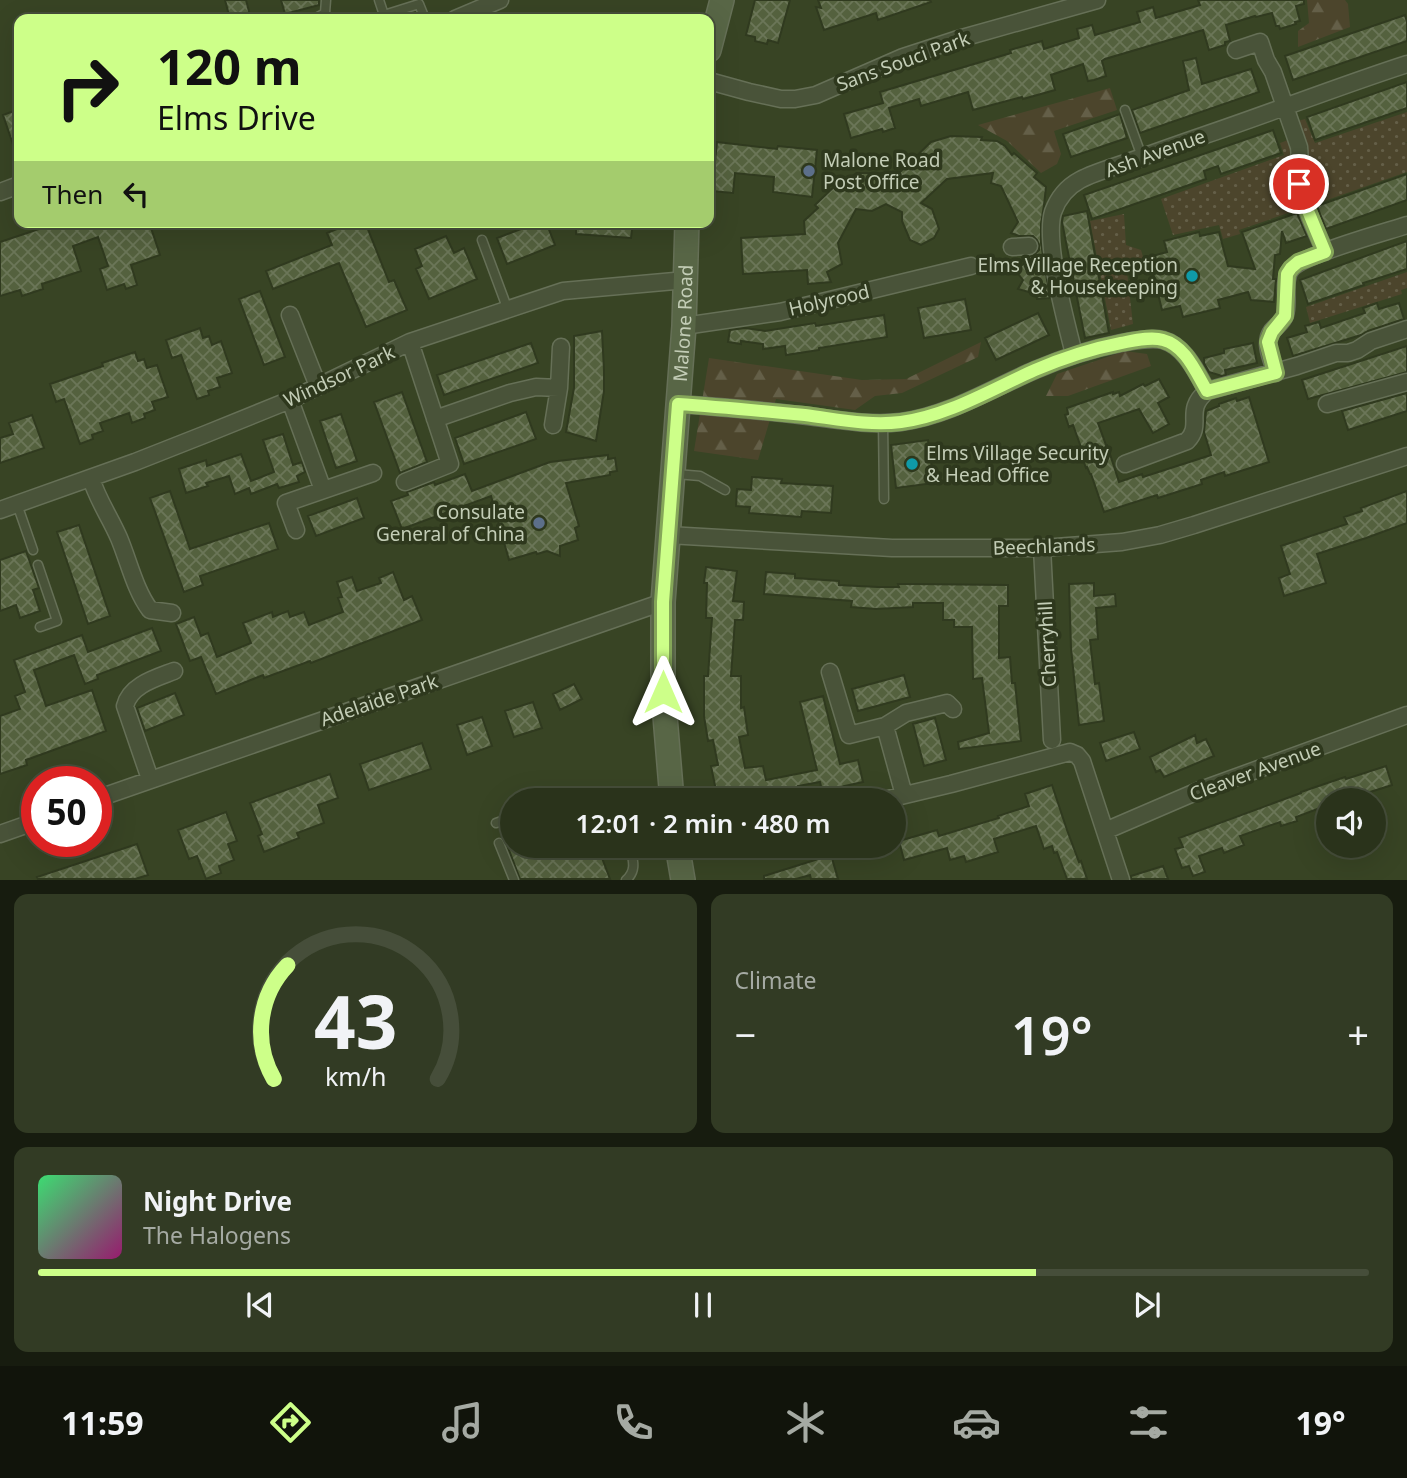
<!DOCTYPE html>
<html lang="en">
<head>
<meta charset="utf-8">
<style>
	:root { --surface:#2a331b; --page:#323b24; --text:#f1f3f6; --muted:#a5aaa3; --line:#464e3a; --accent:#cdff89 }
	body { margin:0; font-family:"Noto Sans",sans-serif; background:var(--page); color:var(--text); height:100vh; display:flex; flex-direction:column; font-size:26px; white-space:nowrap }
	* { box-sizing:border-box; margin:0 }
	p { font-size:23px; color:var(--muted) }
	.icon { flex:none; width:38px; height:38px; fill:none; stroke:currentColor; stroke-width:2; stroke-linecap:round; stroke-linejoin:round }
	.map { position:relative; height:880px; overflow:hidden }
	.drawer { display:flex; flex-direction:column; gap:14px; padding:14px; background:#171c0f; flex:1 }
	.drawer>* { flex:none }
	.banner { position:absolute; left:14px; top:14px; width:700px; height:214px; border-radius:14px; box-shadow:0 7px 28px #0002,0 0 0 2px var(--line); background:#cdff89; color:#111; overflow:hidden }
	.buttons { position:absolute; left:1316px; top:788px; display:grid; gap:14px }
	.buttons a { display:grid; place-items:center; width:70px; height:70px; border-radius:50%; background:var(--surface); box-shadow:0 7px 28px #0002,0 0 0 2px var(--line); font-size:35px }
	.speed { position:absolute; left:21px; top:766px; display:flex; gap:14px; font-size:35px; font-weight:700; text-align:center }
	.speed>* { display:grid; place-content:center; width:91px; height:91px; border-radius:50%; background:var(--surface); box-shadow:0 7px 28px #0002,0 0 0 2px var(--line); line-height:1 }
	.speed .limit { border:10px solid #d22; background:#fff; color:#111 }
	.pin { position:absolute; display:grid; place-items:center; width:60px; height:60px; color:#fff; margin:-30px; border:4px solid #fff; border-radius:50%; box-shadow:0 2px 7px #0007 }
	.me { position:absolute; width:77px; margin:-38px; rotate:0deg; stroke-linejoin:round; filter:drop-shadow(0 0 5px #0008) }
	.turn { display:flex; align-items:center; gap:24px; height:147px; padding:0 28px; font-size:32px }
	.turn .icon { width:91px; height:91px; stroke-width:2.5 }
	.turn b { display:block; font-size:49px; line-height:60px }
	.then { display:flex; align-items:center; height:66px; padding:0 28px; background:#0003; gap:14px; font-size:26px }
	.big { font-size:52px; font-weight:600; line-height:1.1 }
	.drawer .tile { flex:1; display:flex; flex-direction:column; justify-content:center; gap:10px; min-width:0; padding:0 24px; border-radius:14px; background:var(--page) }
	.drawer .dial { align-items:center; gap:0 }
	.dial svg { height:182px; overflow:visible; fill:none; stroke:var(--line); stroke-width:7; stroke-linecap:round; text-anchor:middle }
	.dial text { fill:var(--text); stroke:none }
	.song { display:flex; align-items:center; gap:21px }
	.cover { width:84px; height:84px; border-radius:10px; background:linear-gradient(135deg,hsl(140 70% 55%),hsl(320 70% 35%)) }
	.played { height:7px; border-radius:4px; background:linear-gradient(90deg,var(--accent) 75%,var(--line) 75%) }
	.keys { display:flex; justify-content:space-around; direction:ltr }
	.heat { display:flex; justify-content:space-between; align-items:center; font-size:38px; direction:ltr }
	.drawer .tiles { flex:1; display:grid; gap:14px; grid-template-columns:1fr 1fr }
	.tile:last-child { grid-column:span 2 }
	.trip { position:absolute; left:500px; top:788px; width:406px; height:70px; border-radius:35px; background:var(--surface); box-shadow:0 7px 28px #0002,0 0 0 2px var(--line); font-weight:600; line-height:70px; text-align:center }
	.dock { display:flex; height:112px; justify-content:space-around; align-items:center; background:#11140b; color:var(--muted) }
	.dock .icon { width:49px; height:49px }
	.dock .active { color:var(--accent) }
	.dock b { font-size:32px; color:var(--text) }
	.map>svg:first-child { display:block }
	.grass { fill:url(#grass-dots) }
	.forest { fill:url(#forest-firs) }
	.building { fill:url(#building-cross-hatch); stroke:#303a1f; stroke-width:2 }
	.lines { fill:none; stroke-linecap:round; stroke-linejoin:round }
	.service-casing { stroke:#667057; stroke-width:11 }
	.minor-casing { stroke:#667057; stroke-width:19 }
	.secondary-casing { stroke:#667057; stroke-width:26 }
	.service { stroke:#495339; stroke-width:8 }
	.minor { stroke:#495339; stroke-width:16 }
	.secondary { stroke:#586646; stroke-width:23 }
	.route-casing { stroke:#85a659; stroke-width:18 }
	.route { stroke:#cdff89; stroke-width:12 }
	.service-dot { fill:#5c6f8a; stroke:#2e381d; stroke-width:2.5 }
	.culture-dot { fill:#0f9aa8; stroke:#2e381d; stroke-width:2.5 }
	.labels { text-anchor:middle; stroke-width:7; stroke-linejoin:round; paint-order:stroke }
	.street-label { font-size:19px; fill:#c3cdb6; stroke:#2e381d }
	.poi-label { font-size:19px; fill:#c3cdb6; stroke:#2e381d; text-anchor:start }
</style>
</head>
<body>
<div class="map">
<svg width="1407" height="880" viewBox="0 0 1407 880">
	<defs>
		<pattern id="grass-dots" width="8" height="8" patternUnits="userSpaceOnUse" patternTransform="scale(1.75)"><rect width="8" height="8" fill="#4c452c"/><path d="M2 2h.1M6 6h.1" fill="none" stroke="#645f48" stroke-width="1.8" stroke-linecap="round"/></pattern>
		<pattern id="forest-firs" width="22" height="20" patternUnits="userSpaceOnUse" patternTransform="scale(1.75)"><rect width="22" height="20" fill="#4c452c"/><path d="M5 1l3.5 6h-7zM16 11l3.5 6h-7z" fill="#645f48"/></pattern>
		<pattern id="building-cross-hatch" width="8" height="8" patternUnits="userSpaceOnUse" patternTransform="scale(1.75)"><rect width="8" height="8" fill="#54613e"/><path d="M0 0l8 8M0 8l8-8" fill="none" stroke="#6b7658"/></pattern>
	</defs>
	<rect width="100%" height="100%" fill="#384424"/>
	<path class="grass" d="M1407,112V142L1405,143H1407V172L1313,205L1307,181L1309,160L1308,146L1298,121L1305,119L1315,143Z
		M1288,140L1293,152L1300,209L1239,230L1240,234L1223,239L1219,225L1173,235L1161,199L1284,155L1280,143Z
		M1124,214L1126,245L1141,250L1146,267L1127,272L1133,324L1111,330L1090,221Z
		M1407,272V288L1401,290L1402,294L1310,323L1306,307Z"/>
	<path class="forest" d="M1307,0H1345L1348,4L1350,27L1298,47V31L1309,23Z
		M1110,88L1117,110L1054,131L1061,154L1057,164L1041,173L1007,141L978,125Z
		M981,342L978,357L902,393L875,396L855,410L776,399L758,460L694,451L709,358L862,380L906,379Z
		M1125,351L1147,354L1151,366L1068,396H1046L1057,374Z"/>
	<path class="building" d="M225,0H246L251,19H230Z
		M281,0H319V5L285,14Z
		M755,0H790L778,43L768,40L767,44L755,41V37L746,35Z
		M818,0H930L931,2L878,20L876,13L824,30L816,7L821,8Z
		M1198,0H1304V4L1296,6L1300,21L1295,22L1296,24L1280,29L1279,26H1276L1272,13L1256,17L1255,16L1226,25L1230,41L1225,42V45L1209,50L1203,30L1105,59L1102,61L1106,76L1094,80L1088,81L1083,64L1051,75L1055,90L1023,99L1022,97L973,110L968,92L921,106L919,99L889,108L895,128L883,132L882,129L851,138L844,114L883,103L880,92L1011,53L1010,50L1042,41L1044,49L1079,38L1077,29L1092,25L1095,35L1140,22L1137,12L1153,7L1156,18L1200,5Z
		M1405,15L1407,22V41L1293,80L1285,56Z
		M1196,58L1202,84L1251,69L1259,92L1140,133L1132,110L1189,90L1183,61Z
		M1407,82V108L1315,140L1307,117Z
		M19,109V156H17L3,115Z
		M1120,114L1127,138L1071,157L1063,134Z
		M1273,130L1281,153L1221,174L1218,166L1204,171L1206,179L1092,219L1084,195Z
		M951,136L982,137L981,140L997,141L1005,146L1012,155L1014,153L1037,173L1034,177L1046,187L1044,205L1041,224V243L1050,298L1037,299L1036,294L1018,289L1023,280L1015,270L1029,260V257L1035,254L1039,250V245L1037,240L1033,236H1019L1011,233L1018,222L1001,186L991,183L993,173L947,179L921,203L932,209L939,229L934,238L921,245L910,240L902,221V212L886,204L872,211L856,209L838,243L842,264L827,272L831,282L808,284L807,270L743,274L741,238L805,234L804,221L818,208L815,205L838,183L841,186L850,177L857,173H899L931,142Z
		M717,142L777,149L778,146L817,150L812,197L773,192L774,177L735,173L733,193L712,191Z
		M1407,174V200L1326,229L1317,206Z
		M1087,211L1109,333L1085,338L1062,222L1063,216Z
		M1297,213L1307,236L1286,243L1282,231L1280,254L1275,255L1273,279H1276L1274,302L1251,300L1248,292L1218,300L1220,308L1183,317L1180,306L1162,310L1149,257L1167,252L1164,241L1199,232L1200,236L1219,232L1228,266L1255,269L1242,232Z
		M60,222H149L160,255L131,265L137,285L126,289L124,284L107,290L100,269L108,266L98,237L73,246L81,271L42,284L43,289L22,296L20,290L0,296V242Z
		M354,222H365L389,282L394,280L407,310L366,327L339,263L273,289L266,271L332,245L327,233Z
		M522,222H546L555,245L507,264L497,238L524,228Z
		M576,222H633L631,238L576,234Z
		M446,236L454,253L464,248L477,279L429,299L416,269L422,266L415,249Z
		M1407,241V269L1363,283L1364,285L1308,304L1300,280Z
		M260,291L285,357L264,365L239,299Z
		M965,299L971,330L924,338L918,308Z
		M1377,303L1379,309L1399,303L1404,319L1368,331L1361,335L1293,356L1287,338L1307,332L1305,326L1319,322L1321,328L1365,313L1363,308Z
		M1038,313L1049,335L996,360L985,338Z
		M884,315L887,337L819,348V350L786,355L785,346L763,349V344L741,341V344L728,342L730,330L745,328L765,331L815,323L816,326Z
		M200,328L203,338L209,336L212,345L221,341L232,373L217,378L220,387L208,391L209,395L197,399L181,355L172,358L166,340Z
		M602,331L604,371V391L596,441L566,432L574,388V336Z
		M531,343L538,363L444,395L437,375Z
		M1253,343L1257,363L1225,370L1226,375L1222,376L1209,372L1204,363V358L1224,353V349Z
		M1407,346V372L1308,399L1302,380Z
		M135,352L138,361L144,359L147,368L157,365L168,397L152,402L155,410L144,414L145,418L132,423L129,413L100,423L103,431L92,435L93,439L80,444L64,399L56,402L50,384L103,366L102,363Z
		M1159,379L1169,397L1158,403L1169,424L1153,433L1139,409L1098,423L1106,445H1107L1119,482L1142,474L1143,477L1211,455L1204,432L1206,411L1219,406V404L1236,398L1237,401L1249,397L1269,462L1225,476L1224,472L1201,480L1202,484L1158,498L1157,495L1104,512L1091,474H1090L1087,467L1086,468L1081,454L1083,453L1073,425L1069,427L1065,415L1068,414L1067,408L1113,392V394L1119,392L1120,396L1143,384L1145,386Z
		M402,392L427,462L400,473L374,402Z
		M1407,393V411L1348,430L1342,411Z
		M526,412L536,439L464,464L455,438Z
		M341,414L357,461L336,468L320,421Z
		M32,415L44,448L0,463V438L13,434L9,423Z
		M283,434L293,465L302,462L305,472L297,476L299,482L279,488L277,484L251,494L249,488L235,494L229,476L206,483L208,486L186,493L179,469L206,460L207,466L241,454L251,481L274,472L263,440Z
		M928,440L934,483L896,488L891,445Z
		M608,455V459L615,458L617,471L610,472V475L566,483L579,526L575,528L578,540L560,546V556L547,551L537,554L536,552L509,560L491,496L402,529L391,501L408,495L407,492L434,482L435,485L465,474L472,491L550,462Z
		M752,477L782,479L781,483L833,486L831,513L802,511L801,517L749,513L750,507L736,506L737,489L751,490Z
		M170,491L190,549L269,523L278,549L200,576L203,585L184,592L150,498Z
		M1407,491V523L1366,538L1317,554L1326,583L1284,596L1279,578L1290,574L1281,546L1347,524L1344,517L1362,511L1361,508Z
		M357,498L364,518L316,536L308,516Z
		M79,525L110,616L88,624L57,532Z
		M26,551L39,588L33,590L40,611L20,618L16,605L0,611V560Z
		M706,567L737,571L733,601L744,602L743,620H735L731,676H741V708L744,707L748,735L739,737L745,768L763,766L766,780L817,770L800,702L823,696L840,764L858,760L863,782L822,791L820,782L798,786L799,796L780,800H718L711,766L718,765L713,740L708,741L704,716V676H708L712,618H706L707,583H704Z
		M393,572L404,600L412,596L422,620L311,663L310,661L264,678L263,675L216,694L201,657L190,661L176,624L194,617L201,636L208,633L217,657L251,643L243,623L272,612L273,617L288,611L290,617L304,612L309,625L343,612L338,598L342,597L337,582L352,577L357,591L381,583L379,578Z
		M766,572L795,574V578L839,581V585L878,587H899L898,584H912L1008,585V606H999V658L1010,657L1012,683H1015L1021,741L959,749L958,742L989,733L982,678L973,679L972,627H954V620H943V603H913V607L876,609L851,607L852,601L764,594Z
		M1094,583V596L1115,594L1116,606L1096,608L1098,639L1090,640L1095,684L1099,683L1104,721L1079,725L1071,648L1069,584Z
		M152,628L161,651L97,675L98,679L85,684L74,655L34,670L46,706L92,690L106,731L26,760L27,765L0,774V716L20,709L15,696L25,692L14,660L82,635L88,652Z
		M904,675L910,697L858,711L852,689Z
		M574,684L582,699L560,710L553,694Z
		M175,693L184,715L145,731L137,708Z
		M533,702L542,728L514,737L505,711Z
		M482,717L492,746L467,755L457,725Z
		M935,718L946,760L924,766L913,724Z
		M1134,732L1140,749L1106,761L1100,743Z
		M1195,735L1197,743L1206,739L1214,756L1164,777L1160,770L1156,772L1150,757Z
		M422,743L431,769L369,790L360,764Z
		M1386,766L1392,785L1345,800H1328V805L1296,817L1297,821L1281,826L1280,822L1240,836L1244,845L1224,853L1222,848L1199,856L1205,872L1193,876L1189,866L1182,868L1175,849L1183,847L1179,838L1301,793V792L1345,777L1346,779Z
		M330,774L338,798L318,805L324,823L297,833L299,838L264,852L258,836L262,834L250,803Z
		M1052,785L1067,830L1079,862L1081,861L1087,879H1067L1057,852L1054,853L1052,846L1044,849L1036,826L994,839L998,852L966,862L964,856L950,860L947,848L904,860L899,841L937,830L939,836L999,818L998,816L1029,806L1025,794Z
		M226,812L237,841L228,844L234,860L219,866L221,873L206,879L197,856L189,859L178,830Z
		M137,844L148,875L135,879H38L37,877Z
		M507,845H597L610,879H520Z
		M831,855L838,879H811L810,875L796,879H764V876Z
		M1163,866L1168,879H1131V876Z"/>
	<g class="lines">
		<defs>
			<path id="service" d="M379,0L384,15L419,4L425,19
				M314,19L325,13L326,0
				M1125,110L1142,157
				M482,240L508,310
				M883,423L884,499
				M676,474L700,476L725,490
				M17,504L33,550
				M38,565L57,621L40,627
				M558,800L579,792L616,800
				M496,823L513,817
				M499,843L514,880
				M626,880C638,870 632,858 630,845"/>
			<path id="minor" d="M455,19L500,0
				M1236,50L1260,42L1266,60L1273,72L1299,147C1301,161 1297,174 1300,187C1304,208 1317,232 1325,252
				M709,81L749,92L781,99H795L816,95L903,57L955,40L1097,0
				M0,192L19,185
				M1012,247L1029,246
				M290,315L318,386
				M684,326L780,312L971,266
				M1074,354C1066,322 1044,242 1053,212C1058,198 1067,187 1080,180C1093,173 1110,168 1125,163C1152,154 1178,144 1205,135C1273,112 1339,86 1407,64
				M1276,373C1272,360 1263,343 1272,331C1276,326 1283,322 1285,315C1289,301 1283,285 1289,272C1296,256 1386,232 1407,225
				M290,400L323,490
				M678,404C719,407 759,410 800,415C833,419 868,426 901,422C948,416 991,389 1035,370C1063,358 1090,349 1121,343C1132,341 1151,337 1163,340C1185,346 1197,373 1207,391
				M1327,404L1407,382
				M435,419L510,393L536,387L559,388
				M553,425L559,388L561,347
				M1125,464L1187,441C1204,424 1183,411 1207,391L1297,366L1336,353H1348L1357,350L1371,341L1407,329
				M91,478C97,499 110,517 119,538C129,562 135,590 150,610L172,613
				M405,482L450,464L410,342
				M0,510L135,462L206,434L290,400L410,342L563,291L686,280
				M296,530L286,503L373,473
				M668,535L892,548H1042L1122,542L1160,535L1194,525L1407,456
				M1042,548L1052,740
				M830,672L849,735L885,726L906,713L947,703L953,709
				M885,726L904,795
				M150,779L125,706C130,685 156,678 174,671
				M96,799L663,602
				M884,800L951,784L1070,752L1077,755L1082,761L1121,880
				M1105,831L1198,791L1407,715
				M0,834L37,821
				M678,849L695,845"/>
			<g id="secondary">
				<path d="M709,50L722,0"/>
				<path id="s1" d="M672,800L663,692V602L684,326L687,222"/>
				<path d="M677,845L683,880"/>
			</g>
		</defs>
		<use href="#service" class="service-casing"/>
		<use href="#minor" class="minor-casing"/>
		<use href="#secondary" class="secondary-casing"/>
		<use href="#service" class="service"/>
		<use href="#minor" class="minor"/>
		<use href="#secondary" class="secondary"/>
	</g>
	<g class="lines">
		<defs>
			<path id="route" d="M663,692V602L678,404C721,407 763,411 805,415C837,419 869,426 901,422C948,416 992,389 1035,370C1063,358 1090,349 1121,343C1132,341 1151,336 1163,340C1186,346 1196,373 1207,391L1276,373L1268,342L1272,332L1285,316L1287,274L1291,268L1298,262L1325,252L1301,194L1299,184"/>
		</defs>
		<use href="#route" class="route-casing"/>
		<use href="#route" class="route"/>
	</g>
	<g class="service-dot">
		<circle cx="809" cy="171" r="7"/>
		<circle cx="539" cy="523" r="7"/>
	</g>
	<g class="culture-dot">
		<circle cx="1192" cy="276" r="7"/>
		<circle cx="912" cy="464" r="7"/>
	</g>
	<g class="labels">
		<g class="street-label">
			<text transform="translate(903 61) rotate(-20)" y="7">Sans Souci Park</text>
			<text transform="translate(1155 153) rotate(-20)" y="7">Ash Avenue</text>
			<text transform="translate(829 300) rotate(-13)" y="7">Holyrood</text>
			<text dy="7" stroke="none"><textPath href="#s1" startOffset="478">Malone Road</textPath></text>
			<text transform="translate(339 376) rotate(-25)" y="7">Windsor Park</text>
			<text transform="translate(1044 546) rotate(-2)" y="7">Beechlands</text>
			<text transform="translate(1047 644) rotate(-93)" y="7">Cherryhill</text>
			<text transform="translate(379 700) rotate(-19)" y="7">Adelaide Park</text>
			<text transform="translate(1255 771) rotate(-20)" y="7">Cleaver Avenue</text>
		</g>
		<g class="poi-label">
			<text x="823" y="167">Malone Road<tspan x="823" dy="22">Post Office</tspan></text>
			<text x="1178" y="272" text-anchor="end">Elms Village Reception<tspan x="1178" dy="22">&amp; Housekeeping</tspan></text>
			<text x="926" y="460">Elms Village Security<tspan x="926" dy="22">&amp; Head Office</tspan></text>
			<text x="525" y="519" text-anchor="end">Consulate<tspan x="525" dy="22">General of China</tspan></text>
		</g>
	</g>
</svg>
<div class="buttons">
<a><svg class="icon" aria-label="sound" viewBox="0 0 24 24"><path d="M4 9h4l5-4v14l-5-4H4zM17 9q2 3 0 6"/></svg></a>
</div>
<div class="speed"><div class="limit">50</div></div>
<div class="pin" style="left:1299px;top:184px;background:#d93025"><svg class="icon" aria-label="arrive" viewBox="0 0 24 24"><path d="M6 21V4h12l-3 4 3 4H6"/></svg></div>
<svg class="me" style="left:663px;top:692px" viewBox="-20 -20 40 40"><path d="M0-17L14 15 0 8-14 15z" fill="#cdff89" stroke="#fff" stroke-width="4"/></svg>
<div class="trip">12:01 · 2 min · 480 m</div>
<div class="banner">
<div class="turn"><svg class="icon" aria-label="right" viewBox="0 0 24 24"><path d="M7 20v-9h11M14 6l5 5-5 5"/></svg><div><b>120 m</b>Elms Drive</div></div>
<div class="then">Then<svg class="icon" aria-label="left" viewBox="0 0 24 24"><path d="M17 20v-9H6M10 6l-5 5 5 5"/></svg></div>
</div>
</div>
<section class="drawer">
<div class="tiles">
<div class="tile dial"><svg viewBox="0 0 100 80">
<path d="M14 69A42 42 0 1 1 86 69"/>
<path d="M14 69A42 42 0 0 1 20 19" stroke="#cdff89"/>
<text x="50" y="56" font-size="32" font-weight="700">43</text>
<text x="50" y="72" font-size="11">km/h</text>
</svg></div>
<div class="tile"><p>Climate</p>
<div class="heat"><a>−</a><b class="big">19°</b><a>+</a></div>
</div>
<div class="tile">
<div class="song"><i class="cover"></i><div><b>Night Drive</b><p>The Halogens</p></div></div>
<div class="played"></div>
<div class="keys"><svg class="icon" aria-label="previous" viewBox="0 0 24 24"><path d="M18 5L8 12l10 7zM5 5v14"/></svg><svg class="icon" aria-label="pause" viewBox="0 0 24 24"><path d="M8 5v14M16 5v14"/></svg><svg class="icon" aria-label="next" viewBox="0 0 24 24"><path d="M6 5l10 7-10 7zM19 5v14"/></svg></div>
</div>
</div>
</section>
<nav class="dock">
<b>11:59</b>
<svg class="icon active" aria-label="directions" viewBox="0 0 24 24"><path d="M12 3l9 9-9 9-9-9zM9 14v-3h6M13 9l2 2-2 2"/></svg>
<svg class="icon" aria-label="music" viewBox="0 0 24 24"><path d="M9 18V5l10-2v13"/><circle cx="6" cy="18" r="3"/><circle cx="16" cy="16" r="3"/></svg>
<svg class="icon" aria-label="phone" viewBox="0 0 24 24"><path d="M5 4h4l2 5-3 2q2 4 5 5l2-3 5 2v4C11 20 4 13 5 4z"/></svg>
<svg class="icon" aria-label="climate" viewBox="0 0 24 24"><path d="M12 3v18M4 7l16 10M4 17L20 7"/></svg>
<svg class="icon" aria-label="car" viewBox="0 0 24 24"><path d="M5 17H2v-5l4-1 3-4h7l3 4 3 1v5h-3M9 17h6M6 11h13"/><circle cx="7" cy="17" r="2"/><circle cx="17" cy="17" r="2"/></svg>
<svg class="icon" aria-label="filters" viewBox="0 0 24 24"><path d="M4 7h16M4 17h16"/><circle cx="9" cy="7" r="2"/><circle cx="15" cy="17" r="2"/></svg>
<b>19°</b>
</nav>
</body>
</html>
